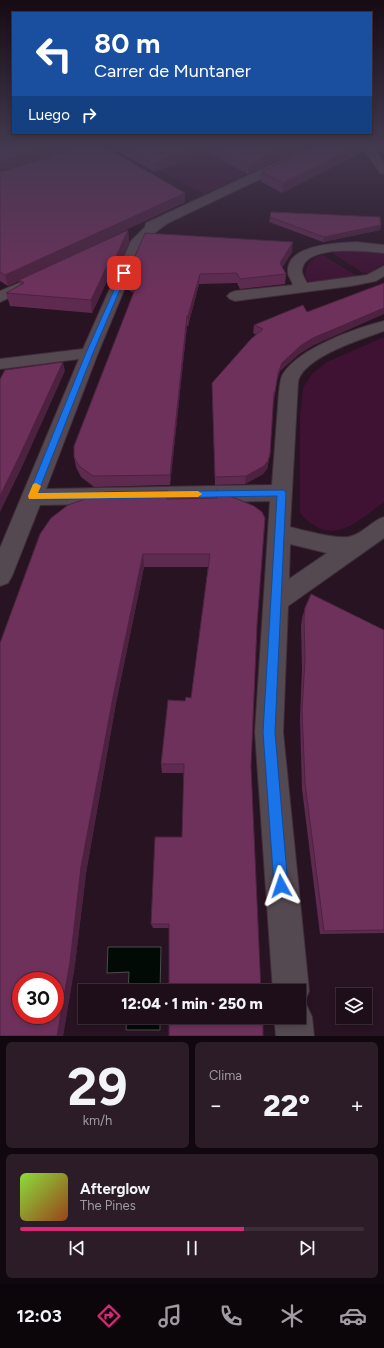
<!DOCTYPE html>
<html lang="es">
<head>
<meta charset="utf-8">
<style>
	:root { --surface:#1e0e1a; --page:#2b1c27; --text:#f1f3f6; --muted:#a19ca2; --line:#3c2e39; --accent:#db2777 }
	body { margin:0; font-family:Figtree,sans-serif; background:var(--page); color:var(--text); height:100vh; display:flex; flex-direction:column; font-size:15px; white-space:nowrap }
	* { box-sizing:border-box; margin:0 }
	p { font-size:13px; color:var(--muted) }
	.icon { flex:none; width:22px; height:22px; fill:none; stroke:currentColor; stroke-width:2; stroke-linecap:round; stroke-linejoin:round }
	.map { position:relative; height:1036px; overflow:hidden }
	.drawer { display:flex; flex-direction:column; gap:6px; padding:6px; background:#10080e; flex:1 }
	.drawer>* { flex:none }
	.top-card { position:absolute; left:12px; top:12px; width:360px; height:122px; border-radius:0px; box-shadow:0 2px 6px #0003,0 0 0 1px var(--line); background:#1a4fa0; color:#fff; overflow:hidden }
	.tools { position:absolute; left:336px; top:988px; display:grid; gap:8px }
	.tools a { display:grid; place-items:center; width:36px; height:36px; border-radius:0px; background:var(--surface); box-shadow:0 2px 6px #0003,0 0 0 1px var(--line); font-size:20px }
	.speed { position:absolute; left:12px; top:972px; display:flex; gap:8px; font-size:20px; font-weight:700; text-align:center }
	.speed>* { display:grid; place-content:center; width:52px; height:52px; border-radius:50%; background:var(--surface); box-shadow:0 2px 6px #0003,0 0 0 1px var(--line); line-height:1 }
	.speed .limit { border:6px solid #d22; background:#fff; color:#111 }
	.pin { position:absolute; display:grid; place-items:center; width:34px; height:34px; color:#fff; margin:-17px; border-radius:8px; box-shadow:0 2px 6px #0006 }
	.me { position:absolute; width:44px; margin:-22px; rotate:355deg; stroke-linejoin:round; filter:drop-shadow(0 0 3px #0008) }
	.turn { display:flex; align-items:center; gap:14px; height:84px; padding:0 16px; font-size:18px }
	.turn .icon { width:52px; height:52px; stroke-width:2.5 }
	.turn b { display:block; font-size:28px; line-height:34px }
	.then { display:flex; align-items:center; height:38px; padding:0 16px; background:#0003; gap:8px; font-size:15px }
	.big { font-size:30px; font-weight:800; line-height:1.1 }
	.drawer .card { flex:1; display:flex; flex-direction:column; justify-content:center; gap:6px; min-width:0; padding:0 14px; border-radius:6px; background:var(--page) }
	.drawer .dial { align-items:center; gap:0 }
	.dial b { font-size:52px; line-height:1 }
	.song { display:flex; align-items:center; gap:12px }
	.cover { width:48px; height:48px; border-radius:6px; background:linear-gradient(135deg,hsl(90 70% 55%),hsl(20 70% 35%)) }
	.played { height:4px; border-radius:2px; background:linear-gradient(90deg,var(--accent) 65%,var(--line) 65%) }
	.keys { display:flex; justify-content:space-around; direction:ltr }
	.heat { display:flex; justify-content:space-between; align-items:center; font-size:22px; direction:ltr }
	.drawer .tiles { flex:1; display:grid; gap:6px; grid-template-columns:1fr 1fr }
	.card:last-child { grid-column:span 2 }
	.trip { position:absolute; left:78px; top:984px; width:228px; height:40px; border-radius:0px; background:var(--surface); box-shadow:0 2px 6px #0003,0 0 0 1px var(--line); font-weight:800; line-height:40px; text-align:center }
	.menu { display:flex; height:64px; justify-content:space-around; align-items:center; background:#0c060a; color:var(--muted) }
	.menu .icon { width:28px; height:28px }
	.menu .active { color:var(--accent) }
	.menu b { font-size:18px; color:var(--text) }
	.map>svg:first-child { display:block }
	.green { fill:#3f1233 }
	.water { fill:#020a06; stroke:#4c4d4d }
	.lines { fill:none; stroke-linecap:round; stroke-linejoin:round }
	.street-casing { stroke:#412d3b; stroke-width:2 }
	.street { fill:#554951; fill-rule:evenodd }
	.wall { fill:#5f2a4f }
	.shaded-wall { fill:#4d2240 }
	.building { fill:#6e315c; stroke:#4d2240; fill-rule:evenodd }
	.route { fill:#1a73e8; stroke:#114b97 }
	.slow { fill:#f59e0b }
</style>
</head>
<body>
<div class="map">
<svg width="384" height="1036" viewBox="0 0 384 1036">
	<rect width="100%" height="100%" fill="#281322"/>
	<path class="green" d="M131,146H196L247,174L204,194L120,150Z
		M338,250L368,251L384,253V264L368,273H363L335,255L333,252Z
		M323,255L355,275V277L320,282L308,281L305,277C305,266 312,257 323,255Z
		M384,337V502C354,524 331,548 300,513V416L303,388L312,374L327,362Z"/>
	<path class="water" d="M108,947H161L160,991H128L129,972L107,973Z
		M127,1017H160V1030H126Z"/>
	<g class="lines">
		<defs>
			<path id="street" d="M312,146H326L325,148L168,223L153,234L144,242L98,353L46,489L272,485L279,392C280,386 280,379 283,374C299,348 356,328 384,321V331C362,339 303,357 298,382L290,527C303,530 341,541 352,536C364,532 372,521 384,517V538L288,606L283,732L309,991L304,1003L306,1004L312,1017L314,1036H276L274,1017H299V991H273L255,732L270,501L40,505L12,576L8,583L0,586V548L79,359L0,369V359L83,349L131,241L145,227L146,223ZM290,544L327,553L289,579Z
				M362,146H372L384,163V174L380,173Z
				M356,242L384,245V253C366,251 303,244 302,271C302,275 305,279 307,283L367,275L384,266V276L376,281L351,286L235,301L230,299L227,296L230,293L235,291L293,285C292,281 288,276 288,273C285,244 338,243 356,242Z
				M33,277L38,278L40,281L38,284L0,302V291Z"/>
		</defs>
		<use href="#street" class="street-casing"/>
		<use href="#street" class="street"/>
	</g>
	<path class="wall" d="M108,146H308L248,174L207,152L155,172Z
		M373,146H384V153L377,151Z
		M364,151L282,193L260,181L261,172Z
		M0,172L185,193V202L28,276L128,230L129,243L111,283L107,281L92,313L10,306L6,293L20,286L19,281L8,286L0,281Z
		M270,217L381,225L380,230L323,242L269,222Z
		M292,252L282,267L286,274L285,284L240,289L237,283L199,284L188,326H187L170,485L94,487L81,477L76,467L74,457L134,293L126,289L125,279Z
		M254,325L312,346L299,354L280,371L277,381L274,400H273L270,454L267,469L263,474L245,484L215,485L212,383L256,335L253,333Z
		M216,490L257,625L251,766L169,928H153L151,924L182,837L184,773H162L161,764L185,701L191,698L208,567H144L116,703L86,873L75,964L63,1036H0V643L168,499L216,498Z
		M305,608L384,630V933L320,934L302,789L300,718L302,669L301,627L302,618Z"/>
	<path class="shaded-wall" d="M53,146H84L0,171V162Z
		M201,146H207V152L155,172L154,163Z
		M290,146H308L248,174V165Z
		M358,146H365L364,151L282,193L283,183Z
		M185,193V202L8,286L5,275Z
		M381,225L380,230L323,242L324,237Z
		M128,230L129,243L111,283L110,270Z
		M293,242L292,252L279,273L280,263Z
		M106,268L107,281L92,313L91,300Z
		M200,274L199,284L188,326V316Z
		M384,308V314L312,346L299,354L280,371L277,381L274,400L278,373L282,363L300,346L313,338Z
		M187,316V326L170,485V475Z
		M63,362L65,371L22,467L0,512V496Z
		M270,454L267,469L263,474L245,484L246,476Z
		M143,554L144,567L116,703L86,873L75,964L63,1036H57L81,867L114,692Z"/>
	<path class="building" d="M0,146H53L0,162Z
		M85,146H103L185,193L5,275L0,272V172Z
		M123,146H201L154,163Z
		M212,146H290L248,165Z
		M315,146H358L283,183L261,172Z
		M271,212L380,217L381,225L324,237L270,217Z
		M128,230L110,270L106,268L91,300L6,293L24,283L19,280Z
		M145,233L293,242L280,263L286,274L240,279L237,273L200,274L188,316H187L170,475L93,476L79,466L74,457V446L137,284L125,279Z
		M384,283V308L313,338L300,346L282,363L278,373L275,392H274L270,454L268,461L264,466L246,476L215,477L212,383L251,339L263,329L254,325L303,305L307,312Z
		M63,362L19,457L0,496V379L5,370Z
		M216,490L254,506L262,512L265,518L257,625L251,766L261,991H169V924H151L155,837H182L184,764H161L168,700L185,701L186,697L191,698L210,554H143L114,692L81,867L70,962L57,1036H0V643L40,534L51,518L68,505L105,492L168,491L167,499L217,498ZM21,981H55V1015H21Z
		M311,594L384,630V930L324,931L305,783L302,710L305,660L304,618L305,608Z
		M169,1017H263V1036H169Z"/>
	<linearGradient id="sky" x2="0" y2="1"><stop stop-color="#160a13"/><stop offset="0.5" stop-color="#42394f"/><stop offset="1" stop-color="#42394f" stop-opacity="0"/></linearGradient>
	<rect width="384" height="291" fill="url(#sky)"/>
	<path class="route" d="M122,272L127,273L93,353L38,493L284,490L286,493L275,732L288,886L286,891L281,893L276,891L274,886L263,732L277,496L32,500L28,496L86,353Z"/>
	<path class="slow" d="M36,483L41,486L38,493L198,491L202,494L198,497L29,499L28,496L33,484Z"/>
</svg>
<div class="tools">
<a><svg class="icon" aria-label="layers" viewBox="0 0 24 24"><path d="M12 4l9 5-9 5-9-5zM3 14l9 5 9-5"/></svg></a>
</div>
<div class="speed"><div class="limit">30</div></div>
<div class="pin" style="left:124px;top:273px;background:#d93025"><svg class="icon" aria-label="arrive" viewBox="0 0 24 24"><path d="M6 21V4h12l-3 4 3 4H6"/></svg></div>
<svg class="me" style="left:281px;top:886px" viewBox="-20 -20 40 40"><path d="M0-17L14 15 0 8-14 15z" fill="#1a73e8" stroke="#fff" stroke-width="4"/></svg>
<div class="trip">12:04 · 1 min · 250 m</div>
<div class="top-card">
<div class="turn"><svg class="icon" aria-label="left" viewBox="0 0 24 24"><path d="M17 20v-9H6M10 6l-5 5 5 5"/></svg><div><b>80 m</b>Carrer de Muntaner</div></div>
<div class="then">Luego<svg class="icon" aria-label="right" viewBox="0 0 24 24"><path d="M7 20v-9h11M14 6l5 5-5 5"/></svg></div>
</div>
</div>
<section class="drawer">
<div class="tiles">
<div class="card dial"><b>29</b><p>km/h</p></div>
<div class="card"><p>Clima</p>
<div class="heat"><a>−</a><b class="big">22°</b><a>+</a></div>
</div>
<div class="card">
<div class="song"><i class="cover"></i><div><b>Afterglow</b><p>The Pines</p></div></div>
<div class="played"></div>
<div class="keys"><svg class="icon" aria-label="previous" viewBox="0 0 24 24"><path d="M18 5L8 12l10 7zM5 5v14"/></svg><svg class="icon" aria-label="pause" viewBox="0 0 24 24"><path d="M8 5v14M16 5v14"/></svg><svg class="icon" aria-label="next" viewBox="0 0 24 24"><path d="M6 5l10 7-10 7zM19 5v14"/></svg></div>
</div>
</div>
</section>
<nav class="menu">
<b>12:03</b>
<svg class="icon active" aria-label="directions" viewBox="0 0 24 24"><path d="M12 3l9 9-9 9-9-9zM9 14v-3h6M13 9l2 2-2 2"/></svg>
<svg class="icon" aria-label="music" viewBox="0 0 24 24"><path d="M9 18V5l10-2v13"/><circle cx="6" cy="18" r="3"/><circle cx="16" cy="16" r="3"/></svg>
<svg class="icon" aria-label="phone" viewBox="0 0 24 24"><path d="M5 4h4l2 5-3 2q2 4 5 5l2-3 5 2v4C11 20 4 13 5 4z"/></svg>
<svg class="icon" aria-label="climate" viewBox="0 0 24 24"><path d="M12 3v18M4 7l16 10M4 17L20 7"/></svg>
<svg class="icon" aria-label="car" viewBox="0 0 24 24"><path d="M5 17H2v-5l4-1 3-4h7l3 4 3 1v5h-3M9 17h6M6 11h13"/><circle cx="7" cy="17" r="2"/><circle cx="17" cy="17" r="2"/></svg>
</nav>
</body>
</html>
